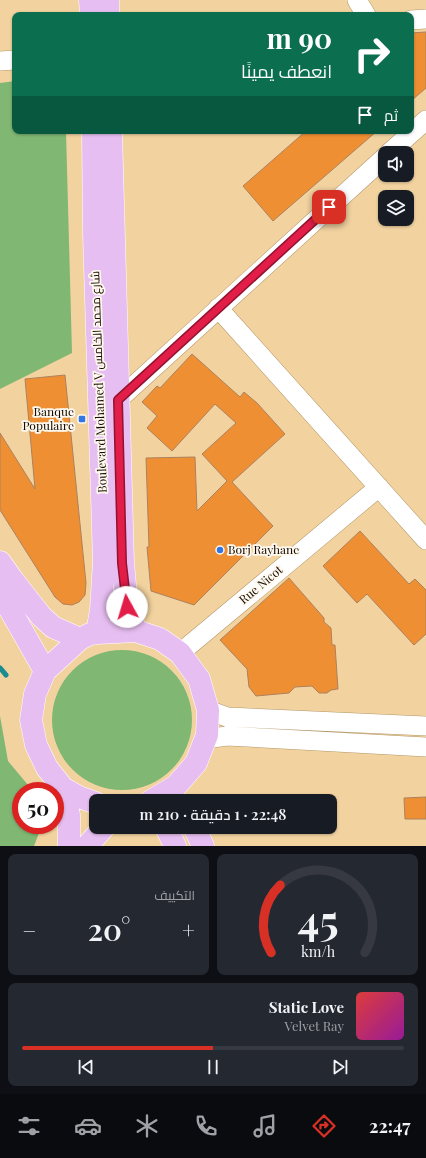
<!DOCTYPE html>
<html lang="ar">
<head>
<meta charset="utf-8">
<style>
	:root { --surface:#171b24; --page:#242831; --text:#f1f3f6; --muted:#9ea1a6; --line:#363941; --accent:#d93025 }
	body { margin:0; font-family:"Playfair Display",Cairo,serif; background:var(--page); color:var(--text); direction:rtl; height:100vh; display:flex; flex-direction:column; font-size:15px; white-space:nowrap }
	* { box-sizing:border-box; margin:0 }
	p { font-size:13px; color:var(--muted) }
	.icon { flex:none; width:22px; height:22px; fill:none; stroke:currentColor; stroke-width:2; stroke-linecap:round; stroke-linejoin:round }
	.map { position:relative; height:846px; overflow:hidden; direction:ltr }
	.panel { display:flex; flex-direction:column; gap:8px; padding:8px; background:#0d0f14; flex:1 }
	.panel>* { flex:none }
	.banner { position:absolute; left:12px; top:12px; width:402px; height:122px; border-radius:8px; box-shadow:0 1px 3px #0004; direction:rtl; background:#0b6e4f; color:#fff; overflow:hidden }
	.fabs { position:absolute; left:378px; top:146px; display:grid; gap:8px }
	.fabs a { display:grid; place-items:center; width:36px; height:36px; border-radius:8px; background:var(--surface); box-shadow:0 1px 3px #0004; font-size:20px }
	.speed { position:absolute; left:12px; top:782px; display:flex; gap:8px; font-size:20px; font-weight:700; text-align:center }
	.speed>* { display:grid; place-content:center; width:52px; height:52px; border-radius:50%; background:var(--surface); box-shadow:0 1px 3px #0004; line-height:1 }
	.speed .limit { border:6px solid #d22; background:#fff; color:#111 }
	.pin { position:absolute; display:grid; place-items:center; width:34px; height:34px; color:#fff; margin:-17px; border-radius:8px; box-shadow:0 2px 6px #0006 }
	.me { position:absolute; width:44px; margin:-22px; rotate:354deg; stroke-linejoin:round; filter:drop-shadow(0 0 3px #0008) }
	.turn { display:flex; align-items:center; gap:14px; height:84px; padding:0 16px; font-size:18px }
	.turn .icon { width:52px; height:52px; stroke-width:2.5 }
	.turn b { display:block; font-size:28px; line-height:34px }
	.then { display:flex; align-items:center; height:38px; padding:0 16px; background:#0003; gap:8px; font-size:15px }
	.big { font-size:30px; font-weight:600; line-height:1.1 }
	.panel .card { flex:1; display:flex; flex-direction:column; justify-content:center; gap:6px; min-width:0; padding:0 14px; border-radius:8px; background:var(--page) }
	.panel .dial { align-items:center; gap:0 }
	.dial svg { height:104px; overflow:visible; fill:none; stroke:var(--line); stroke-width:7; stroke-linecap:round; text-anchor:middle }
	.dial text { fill:var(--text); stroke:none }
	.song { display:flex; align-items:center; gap:12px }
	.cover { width:48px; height:48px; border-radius:6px; background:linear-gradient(135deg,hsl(0 70% 55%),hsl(300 70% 35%)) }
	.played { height:4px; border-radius:2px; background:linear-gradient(90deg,var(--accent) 50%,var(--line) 50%) }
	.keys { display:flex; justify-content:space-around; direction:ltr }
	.heat { display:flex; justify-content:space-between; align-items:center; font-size:22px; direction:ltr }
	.panel .tiles { flex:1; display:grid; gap:8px; grid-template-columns:1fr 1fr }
	.card:last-child { grid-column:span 2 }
	.trip { position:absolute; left:89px; top:794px; width:248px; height:40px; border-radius:8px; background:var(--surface); box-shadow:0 1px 3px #0004; font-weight:600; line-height:40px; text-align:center; direction:rtl }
	.menu { display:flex; height:64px; justify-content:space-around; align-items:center; background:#090b0e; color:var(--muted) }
	.menu .icon { width:28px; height:28px }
	.menu .on { color:var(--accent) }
	.menu b { font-size:18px; color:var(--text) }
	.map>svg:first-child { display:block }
	.green { fill:#80b773 }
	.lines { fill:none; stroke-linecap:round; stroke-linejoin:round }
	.stream { stroke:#1e8b90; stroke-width:5 }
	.building { fill:#ef8f33; stroke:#ad815e }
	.minor-casing { stroke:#b49767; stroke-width:20 }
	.major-casing { stroke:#fff; stroke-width:23 }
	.minor { stroke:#fff; stroke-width:19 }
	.major { stroke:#e7bef1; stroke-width:22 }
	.route-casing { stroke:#92132f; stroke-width:10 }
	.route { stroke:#e11d48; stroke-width:7 }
	.poi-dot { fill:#3276e4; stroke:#fef8ee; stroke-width:1.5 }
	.labels { text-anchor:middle; stroke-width:3.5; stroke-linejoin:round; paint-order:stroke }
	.street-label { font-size:12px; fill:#160b00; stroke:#fef8ee }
	.poi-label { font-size:12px; fill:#160b00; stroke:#fef8ee; text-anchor:end }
</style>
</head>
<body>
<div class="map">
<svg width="426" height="846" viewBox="0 0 426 846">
	<rect width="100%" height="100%" fill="#f2d3a0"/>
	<path class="green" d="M15,81V131H66L72,353L0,389V83Z
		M52 720a70 70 0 1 1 140 0a70 70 0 1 1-140 0Z
		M0,716L8,761L33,791H21V825H42L34,846H0Z"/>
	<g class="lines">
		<path class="stream" d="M0,668L6,675"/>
	</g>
	<path class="building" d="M426,32V88L411,101V33Z
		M306,131H377L273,221L243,186Z
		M192,354L240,397L244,392L257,403L285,434L232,482L273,526L194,605L151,591L147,547H149L146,458L195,457L197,511L227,481L202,454L236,423L215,404L172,451L147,428L157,416L142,402L157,386L160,388Z
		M65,375L86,583L85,595L79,602L72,605L63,604L55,597L0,510V433L35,489L25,379Z
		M360,531L409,584L415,579L426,590V634L414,645L367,594L357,603L323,566Z
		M289,578L324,618V622L331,628L332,645H335L338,689L331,690L327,693H319L312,686L295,687L289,693L256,696L249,687L247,669L220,640Z
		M426,797V819H405L404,798Z"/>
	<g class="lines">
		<defs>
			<path id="minor" d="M357,0L366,15
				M411,20L426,19
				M0,61L15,60
				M389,153L426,120
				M218,308L426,540
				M118,400L385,157
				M180,653L379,487
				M208,710L227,717L426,726
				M205,739L227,736L426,747"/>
			<path id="major" d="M90,0L91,15
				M108,0V15
				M93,131L94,233L104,562L101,610L97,633
				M111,131L123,563L127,607L136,631
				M0,562L12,579L41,616L53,627L80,639
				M0,592L45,671
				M63,788L69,815V846
				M96,803L79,797L63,788L47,768L36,745L31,720L35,694L45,671L80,639L90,634L97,633L136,631L160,639L180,653L199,679L208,710L207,735L196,763L176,786L151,801
				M166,827L175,846
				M194,827L203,846
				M87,846L104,827"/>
		</defs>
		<use href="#minor" class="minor-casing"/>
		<use href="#major" class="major-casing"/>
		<use href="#minor" class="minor"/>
		<use href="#major" class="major"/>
	</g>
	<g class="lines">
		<defs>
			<path id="route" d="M127,607L122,563L118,400L329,207"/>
		</defs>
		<use href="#route" class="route-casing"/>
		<use href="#route" class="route"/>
	</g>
	<g class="poi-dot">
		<rect x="78" y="415" width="8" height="8" rx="2"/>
		<circle cx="220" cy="550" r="4"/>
	</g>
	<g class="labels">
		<g class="street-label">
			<text transform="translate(99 382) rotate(-92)" y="4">Boulevard Mohamed V شارع محمد الخامس</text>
			<text transform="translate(261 585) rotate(-40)" y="4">Rue Nicot</text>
		</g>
		<g class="poi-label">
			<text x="74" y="416">Banque<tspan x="74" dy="14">Populaire</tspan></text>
			<text x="228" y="554" text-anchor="start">Borj Rayhane</text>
		</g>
	</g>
</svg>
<div class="fabs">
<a><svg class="icon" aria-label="sound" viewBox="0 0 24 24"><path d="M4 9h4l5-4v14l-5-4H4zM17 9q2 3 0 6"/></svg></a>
<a><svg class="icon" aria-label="layers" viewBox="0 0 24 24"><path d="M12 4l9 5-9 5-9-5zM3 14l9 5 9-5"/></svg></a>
</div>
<div class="speed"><div class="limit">50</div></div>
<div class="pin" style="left:329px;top:207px;background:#d93025"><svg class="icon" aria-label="arrive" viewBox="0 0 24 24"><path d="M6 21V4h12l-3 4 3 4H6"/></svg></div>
<svg class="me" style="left:127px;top:607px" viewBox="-20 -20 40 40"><circle r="19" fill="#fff"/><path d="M0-13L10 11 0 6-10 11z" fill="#e11d48"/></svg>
<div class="trip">22:48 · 1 دقيقة · 210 m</div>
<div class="banner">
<div class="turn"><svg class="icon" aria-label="right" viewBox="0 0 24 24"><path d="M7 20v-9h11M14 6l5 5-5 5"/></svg><div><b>90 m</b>انعطف يمينًا</div></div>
<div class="then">ثم<svg class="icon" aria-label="arrive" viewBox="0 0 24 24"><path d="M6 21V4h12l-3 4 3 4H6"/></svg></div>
</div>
</div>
<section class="panel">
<div class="tiles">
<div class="card dial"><svg viewBox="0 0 100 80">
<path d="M14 69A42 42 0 1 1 86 69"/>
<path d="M14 69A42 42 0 0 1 21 17" stroke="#d93025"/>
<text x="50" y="56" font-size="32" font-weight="700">45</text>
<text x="50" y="72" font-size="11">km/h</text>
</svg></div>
<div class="card"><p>التكييف</p>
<div class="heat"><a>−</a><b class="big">20°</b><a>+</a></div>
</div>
<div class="card">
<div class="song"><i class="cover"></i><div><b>Static Love</b><p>Velvet Ray</p></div></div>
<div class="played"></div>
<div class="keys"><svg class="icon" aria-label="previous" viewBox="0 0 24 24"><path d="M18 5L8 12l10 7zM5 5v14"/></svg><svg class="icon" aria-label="pause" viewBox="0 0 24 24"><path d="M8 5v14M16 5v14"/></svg><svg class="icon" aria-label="next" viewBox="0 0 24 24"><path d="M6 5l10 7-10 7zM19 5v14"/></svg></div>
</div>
</div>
</section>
<nav class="menu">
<b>22:47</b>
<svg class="icon on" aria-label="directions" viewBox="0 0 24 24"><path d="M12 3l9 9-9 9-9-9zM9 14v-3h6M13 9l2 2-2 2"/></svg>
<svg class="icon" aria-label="music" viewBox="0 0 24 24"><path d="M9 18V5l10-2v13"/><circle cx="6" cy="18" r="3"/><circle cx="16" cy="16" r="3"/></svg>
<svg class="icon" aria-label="phone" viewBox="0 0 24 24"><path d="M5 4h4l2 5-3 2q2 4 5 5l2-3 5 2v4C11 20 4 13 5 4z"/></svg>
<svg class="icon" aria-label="climate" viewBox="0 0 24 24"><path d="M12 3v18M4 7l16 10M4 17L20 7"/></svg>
<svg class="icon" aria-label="car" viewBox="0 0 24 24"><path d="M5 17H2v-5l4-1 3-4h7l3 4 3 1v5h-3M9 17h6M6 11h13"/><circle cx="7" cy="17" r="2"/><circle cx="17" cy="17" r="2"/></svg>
<svg class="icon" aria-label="filters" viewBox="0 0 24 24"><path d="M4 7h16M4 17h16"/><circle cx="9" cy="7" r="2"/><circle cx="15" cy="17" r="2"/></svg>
</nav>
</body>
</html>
